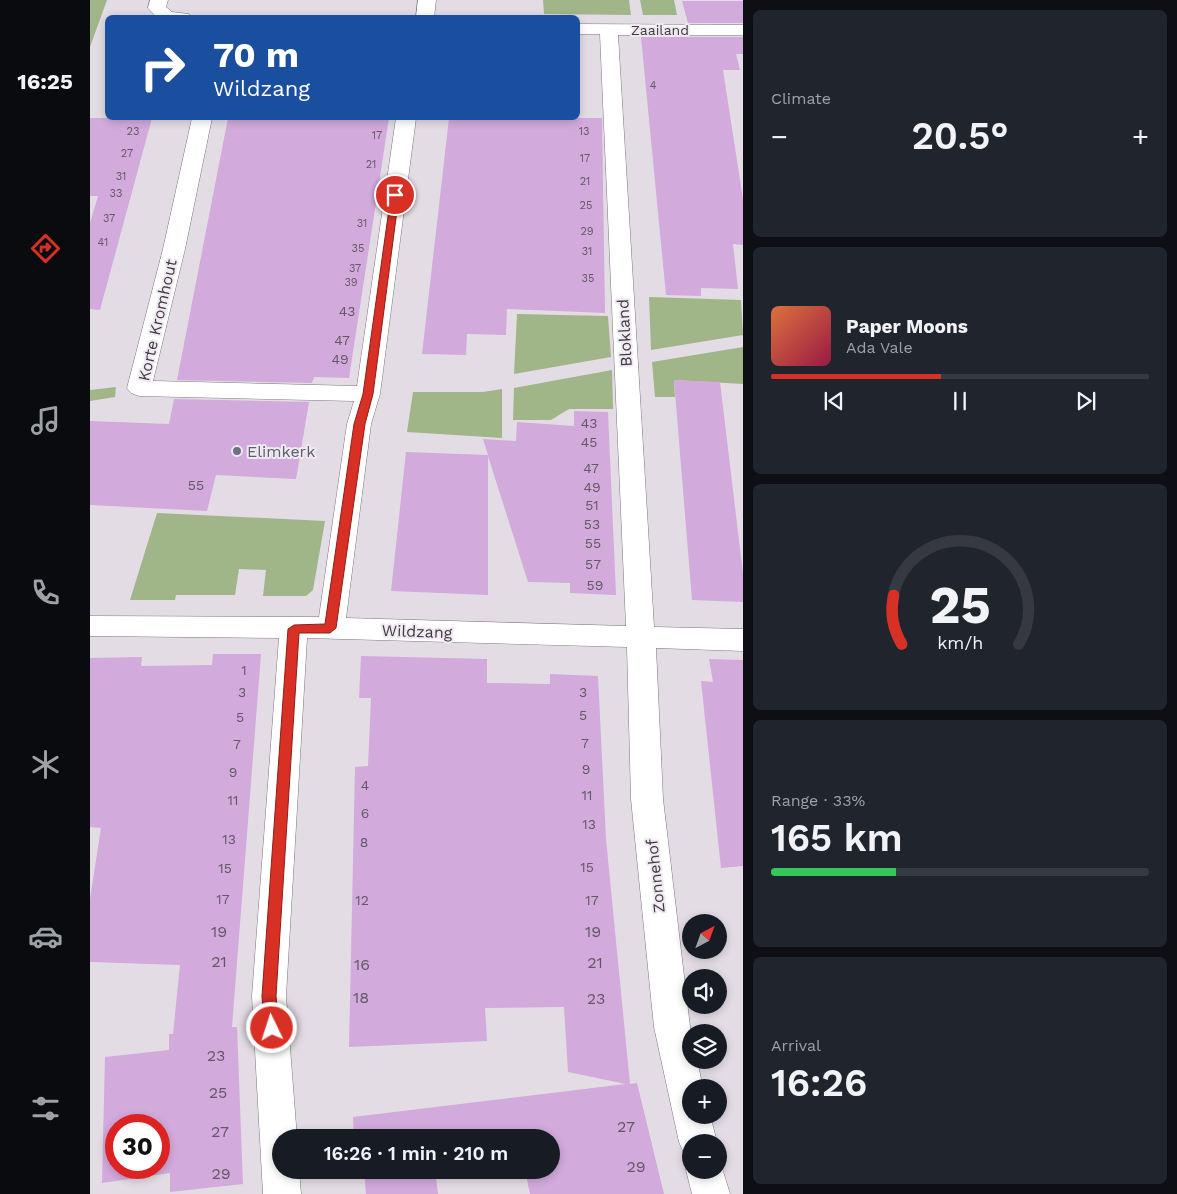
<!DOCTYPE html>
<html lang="en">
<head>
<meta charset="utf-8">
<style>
	:root { --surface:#171b24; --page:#20242c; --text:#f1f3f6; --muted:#9ea1a6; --line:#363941; --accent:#d93025 }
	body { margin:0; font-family:"Work Sans",sans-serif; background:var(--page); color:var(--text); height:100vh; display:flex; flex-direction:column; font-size:19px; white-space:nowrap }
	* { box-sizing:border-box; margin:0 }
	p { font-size:16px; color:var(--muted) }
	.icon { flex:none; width:28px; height:28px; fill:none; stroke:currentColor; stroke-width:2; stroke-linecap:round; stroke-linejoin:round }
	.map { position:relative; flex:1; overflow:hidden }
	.drawer { display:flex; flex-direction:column; gap:10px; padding:10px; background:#0d0f14; width:434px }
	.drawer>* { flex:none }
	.guide { position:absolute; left:15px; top:15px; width:475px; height:105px; border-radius:8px; box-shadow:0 2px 8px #0003; background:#1a4fa0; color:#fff; overflow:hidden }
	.needle { width:32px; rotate:41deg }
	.tools { position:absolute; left:592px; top:914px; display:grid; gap:10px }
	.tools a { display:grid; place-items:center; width:45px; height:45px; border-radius:50%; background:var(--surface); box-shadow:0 2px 8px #0003; font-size:25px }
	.speed { position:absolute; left:15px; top:1114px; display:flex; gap:10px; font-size:25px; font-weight:700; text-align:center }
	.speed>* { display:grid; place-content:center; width:65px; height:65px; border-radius:50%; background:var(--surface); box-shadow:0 2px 8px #0003; line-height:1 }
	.speed .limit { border:8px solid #d22; background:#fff; color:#111 }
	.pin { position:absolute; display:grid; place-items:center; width:42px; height:42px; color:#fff; margin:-21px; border:2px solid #fff; border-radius:50%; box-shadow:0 1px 5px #0007 }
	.me { position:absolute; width:55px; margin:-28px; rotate:356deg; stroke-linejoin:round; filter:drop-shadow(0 0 4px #0008) }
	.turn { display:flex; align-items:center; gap:18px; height:105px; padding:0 25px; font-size:22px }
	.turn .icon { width:65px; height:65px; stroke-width:2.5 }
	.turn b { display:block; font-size:35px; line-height:42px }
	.big { font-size:38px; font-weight:600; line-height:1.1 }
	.drawer .card { flex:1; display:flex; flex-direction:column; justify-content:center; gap:8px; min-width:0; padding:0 18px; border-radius:8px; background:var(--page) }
	.drawer .dial { align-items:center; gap:0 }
	.dial svg { height:130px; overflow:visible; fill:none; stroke:var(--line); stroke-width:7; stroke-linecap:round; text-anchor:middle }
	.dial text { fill:var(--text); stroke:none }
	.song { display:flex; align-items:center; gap:15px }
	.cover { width:60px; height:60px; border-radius:8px; background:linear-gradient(135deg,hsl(20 70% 55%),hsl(340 70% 35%)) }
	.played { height:5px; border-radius:2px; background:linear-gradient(90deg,var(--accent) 45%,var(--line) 45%) }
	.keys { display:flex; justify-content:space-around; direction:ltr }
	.heat { display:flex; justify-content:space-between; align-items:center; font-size:28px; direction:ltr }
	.charge { height:8px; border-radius:4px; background:linear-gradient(90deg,#34c759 33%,var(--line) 0) }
	.trip { position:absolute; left:182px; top:1129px; width:288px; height:50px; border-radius:25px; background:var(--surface); box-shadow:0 2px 8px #0003; font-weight:600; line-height:50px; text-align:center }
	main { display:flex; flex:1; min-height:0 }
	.tab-bar { display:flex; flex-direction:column; width:90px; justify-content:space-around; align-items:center; background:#090b0e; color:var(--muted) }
	.tab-bar .icon { width:35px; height:35px }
	.tab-bar .on { color:var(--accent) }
	.tab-bar b { font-size:22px; color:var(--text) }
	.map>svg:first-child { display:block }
	.green { fill:#a0b689 }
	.building { fill:#d2aadc; fill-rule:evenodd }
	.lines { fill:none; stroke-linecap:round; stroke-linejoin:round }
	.minor-casing { stroke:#7c767d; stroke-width:1 }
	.minor { fill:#fff; fill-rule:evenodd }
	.route { fill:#d93025; stroke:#8d1f18 }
	.worship-dot { fill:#6b7280; stroke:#f0e9f2; stroke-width:2 }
	.labels { text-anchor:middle; stroke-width:4; stroke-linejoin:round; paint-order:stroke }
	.far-number-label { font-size:11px; fill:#645866 }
	.far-street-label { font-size:14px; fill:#3f3c3f; stroke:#f0e9f2 }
	.number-label { font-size:14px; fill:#645866 }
	.street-label { font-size:16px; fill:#3f3c3f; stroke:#f0e9f2 }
	.worship-label { font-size:16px; fill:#5b616d; stroke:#f0e9f2; text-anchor:start }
	.near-number-label { font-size:16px; fill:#645866 }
</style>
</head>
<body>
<main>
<nav class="tab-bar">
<b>16:25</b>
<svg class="icon on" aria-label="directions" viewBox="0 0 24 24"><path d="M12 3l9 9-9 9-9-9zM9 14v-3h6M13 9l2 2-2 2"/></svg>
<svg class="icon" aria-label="music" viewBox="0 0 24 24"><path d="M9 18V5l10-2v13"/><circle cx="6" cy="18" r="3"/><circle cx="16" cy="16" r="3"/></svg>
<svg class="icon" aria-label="phone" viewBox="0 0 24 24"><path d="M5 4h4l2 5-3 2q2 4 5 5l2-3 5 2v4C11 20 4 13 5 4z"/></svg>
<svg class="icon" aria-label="climate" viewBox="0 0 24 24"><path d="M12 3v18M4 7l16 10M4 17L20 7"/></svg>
<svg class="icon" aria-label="car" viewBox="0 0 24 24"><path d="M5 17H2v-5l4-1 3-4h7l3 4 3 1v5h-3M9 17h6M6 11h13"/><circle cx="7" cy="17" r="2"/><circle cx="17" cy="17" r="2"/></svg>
<svg class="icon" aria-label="filters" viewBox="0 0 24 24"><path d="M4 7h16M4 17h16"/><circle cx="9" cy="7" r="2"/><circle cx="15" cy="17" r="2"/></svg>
</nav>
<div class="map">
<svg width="654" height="1194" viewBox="0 0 654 1194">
	<rect width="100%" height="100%" fill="#e3dce5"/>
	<path class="green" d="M0,0H17L0,47Z
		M453,0H539L541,15L454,14Z
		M550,0H584L587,15H553Z
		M559,297L651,300L653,335L561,350Z
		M427,314L518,316L521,357L424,374Z
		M653,347V384L584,380L585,397H565L562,362Z
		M522,370L523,409H479L461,420H423L424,388Z
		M26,387L25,397L0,401V390Z
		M412,389V438L317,432L323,392H393Z
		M67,513L235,521L223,590L216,596H173L176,570L149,569L145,595H86L85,600H40Z"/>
	<path class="building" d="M592,1H654V23H598Z
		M551,37H654V54H646L650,70H633L654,206V245L643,244L648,289L611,288V296L576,295Z
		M0,118H62L10,310L0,309V223L8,196H0Z
		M138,118H299L259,378L224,377L222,383L87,380Z
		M359,118H512L515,313L417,309L416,335L377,334L376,355L332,354Z
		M584,380L630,382L654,582V602L602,600Z
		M84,399L219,402L206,479L126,475L117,511L0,505V421L79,424Z
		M484,411L518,412L526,595L480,593V583L438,582L398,456V595L301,591L316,452L398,455L393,439L426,441L427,422L484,426Z
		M123,654H171L142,1027H147L153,1184L80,1192V1173L12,1183L15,1057L79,1050V1034H83L90,965L0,962V899L11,828L0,827V658L52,657L51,666L122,665ZM26,1125H69V1168H26Z
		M271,656L397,659V683L460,684V674L508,676L516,839L540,1084L547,1083L574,1194H440L435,1170H461V1138H264L263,1117L536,1084L478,1072L474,1007L395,1008L397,1041L259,1047L265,767L278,766L281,698H269Z
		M619,659L654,660V866L631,868L611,681L623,682Z
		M274,1170H345L348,1194H276Z"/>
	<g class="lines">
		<defs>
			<path id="minor" d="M60,0H78L76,7L82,12L99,14L101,18H67L58,8Z
				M328,0H346L344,18H326Z
				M488,24L654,25V35H528L564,627L654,629V651L566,648L573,799L601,1035V1060H607L613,1088H601V1115H620L627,1142H601V1157L595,1155L589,1142L564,1027L541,799L537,647L217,638L196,996L207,1138H191V1170H209L211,1194H173L162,996L189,638L0,636V616L229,617L257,424L264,401L49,396L41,393L37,388L73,249L102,118H122L95,249L63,381L267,386L306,118H326L290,394L281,424L256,618L536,626L510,34H488Z
				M601,1158V1170H629V1158L640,1194H602L596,1170Z"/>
		</defs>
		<use href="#minor" class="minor-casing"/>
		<use href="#minor" class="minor"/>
	</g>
	<path class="route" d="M305,193L309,195L283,394L275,424L246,628L240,633H209L186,996L189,1028L187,1033L182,1035L176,1033L174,1028L172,996L198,629L204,625L235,624L264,424L273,394L301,195Z"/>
	<circle class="worship-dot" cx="147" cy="451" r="5"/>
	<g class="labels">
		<g class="far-number-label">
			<text x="563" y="89">4</text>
			<text x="43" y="135">23</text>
			<text x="494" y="135">13</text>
			<text x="287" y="139">17</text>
			<text x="37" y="157">27</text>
			<text x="495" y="162">17</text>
			<text x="281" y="168">21</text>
			<text x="31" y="180">31</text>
			<text x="495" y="185">21</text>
			<text x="26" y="197">33</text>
			<text x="496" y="209">25</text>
			<text x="19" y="222">37</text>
			<text x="272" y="227">31</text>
			<text x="497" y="235">29</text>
			<text x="13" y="246">41</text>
			<text x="268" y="252">35</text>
			<text x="497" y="255">31</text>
			<text x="265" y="272">37</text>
			<text x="498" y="282">35</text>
			<text x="261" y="286">39</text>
		</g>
		<g class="far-street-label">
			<text x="570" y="35">Zaailand</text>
		</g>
		<g class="number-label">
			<text x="257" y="316">43</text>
			<text x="252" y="345">47</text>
			<text x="250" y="364">49</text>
			<text x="499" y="428">43</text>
			<text x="499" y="447">45</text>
			<text x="501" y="473">47</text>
			<text x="106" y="490">55</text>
			<text x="502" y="492">49</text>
			<text x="502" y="510">51</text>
			<text x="502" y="529">53</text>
			<text x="503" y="548">55</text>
			<text x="503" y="569">57</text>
			<text x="505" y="590">59</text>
			<text x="154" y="675">1</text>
			<text x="152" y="697">3</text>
			<text x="493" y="697">3</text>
			<text x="493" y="720">5</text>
			<text x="150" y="722">5</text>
			<text x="495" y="748">7</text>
			<text x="147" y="749">7</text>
			<text x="496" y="774">9</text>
			<text x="143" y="777">9</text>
			<text x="275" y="790">4</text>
			<text x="497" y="800">11</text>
			<text x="143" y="805">11</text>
			<text x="275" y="818">6</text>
			<text x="499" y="829">13</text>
			<text x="139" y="844">13</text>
			<text x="274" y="847">8</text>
			<text x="497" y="872">15</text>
			<text x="135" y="873">15</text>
			<text x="133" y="904">17</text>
			<text x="272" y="905">12</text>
			<text x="502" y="905">17</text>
		</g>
		<g class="street-label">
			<text transform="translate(67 320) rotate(-77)" y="6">Korte Kromhout</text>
			<text transform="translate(534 333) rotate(-93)" y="6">Blokland</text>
			<text transform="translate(327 631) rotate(2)" y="6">Wildzang</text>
			<text transform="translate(565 876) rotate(-96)" y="6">Zonnehof</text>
		</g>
		<g class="worship-label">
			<text x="157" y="457">Elimkerk</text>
		</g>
		<g class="near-number-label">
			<text x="129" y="937">19</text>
			<text x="503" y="937">19</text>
			<text x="129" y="967">21</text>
			<text x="505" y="968">21</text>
			<text x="272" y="970">16</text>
			<text x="271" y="1003">18</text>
			<text x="506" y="1004">23</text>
			<text x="126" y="1061">23</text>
			<text x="128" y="1098">25</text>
			<text x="536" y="1132">27</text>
			<text x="130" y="1137">27</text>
			<text x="546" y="1172">29</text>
			<text x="131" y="1179">29</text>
		</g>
	</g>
</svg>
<div class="tools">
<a><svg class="needle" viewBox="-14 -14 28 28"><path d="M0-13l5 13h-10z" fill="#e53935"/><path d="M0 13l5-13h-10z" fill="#9ea1a6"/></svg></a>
<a><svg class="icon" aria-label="sound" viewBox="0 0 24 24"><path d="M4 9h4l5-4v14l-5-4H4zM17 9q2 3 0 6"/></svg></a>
<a><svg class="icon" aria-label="layers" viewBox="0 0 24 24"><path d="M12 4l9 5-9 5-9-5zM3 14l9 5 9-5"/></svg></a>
<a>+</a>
<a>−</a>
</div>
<div class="speed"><div class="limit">30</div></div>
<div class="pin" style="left:305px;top:195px;background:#d93025"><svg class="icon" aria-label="arrive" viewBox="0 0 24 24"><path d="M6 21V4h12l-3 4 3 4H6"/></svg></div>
<svg class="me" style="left:182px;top:1028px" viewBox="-20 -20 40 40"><circle r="17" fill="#d93025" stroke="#fff" stroke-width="3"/><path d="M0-11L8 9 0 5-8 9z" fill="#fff"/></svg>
<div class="trip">16:26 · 1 min · 210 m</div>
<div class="guide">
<div class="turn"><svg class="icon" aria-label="right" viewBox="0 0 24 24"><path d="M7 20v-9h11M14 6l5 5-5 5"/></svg><div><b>70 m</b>Wildzang</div></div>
</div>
</div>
<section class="drawer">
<div class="card"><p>Climate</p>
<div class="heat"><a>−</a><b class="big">20.5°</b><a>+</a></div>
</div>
<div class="card">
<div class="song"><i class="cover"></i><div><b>Paper Moons</b><p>Ada Vale</p></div></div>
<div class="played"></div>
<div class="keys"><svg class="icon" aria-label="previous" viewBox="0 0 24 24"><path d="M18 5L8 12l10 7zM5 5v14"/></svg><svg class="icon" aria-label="pause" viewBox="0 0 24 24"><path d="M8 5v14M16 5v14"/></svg><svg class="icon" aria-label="next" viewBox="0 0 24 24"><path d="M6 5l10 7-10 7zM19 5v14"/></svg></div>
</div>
<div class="card dial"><svg viewBox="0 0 100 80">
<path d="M14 69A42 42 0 1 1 86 69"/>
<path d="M14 69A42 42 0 0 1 9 39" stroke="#d93025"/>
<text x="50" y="56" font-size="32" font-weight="700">25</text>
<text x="50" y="72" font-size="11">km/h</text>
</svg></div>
<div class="card"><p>Range · 33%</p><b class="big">165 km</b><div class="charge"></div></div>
<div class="card"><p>Arrival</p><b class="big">16:26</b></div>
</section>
</main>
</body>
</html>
